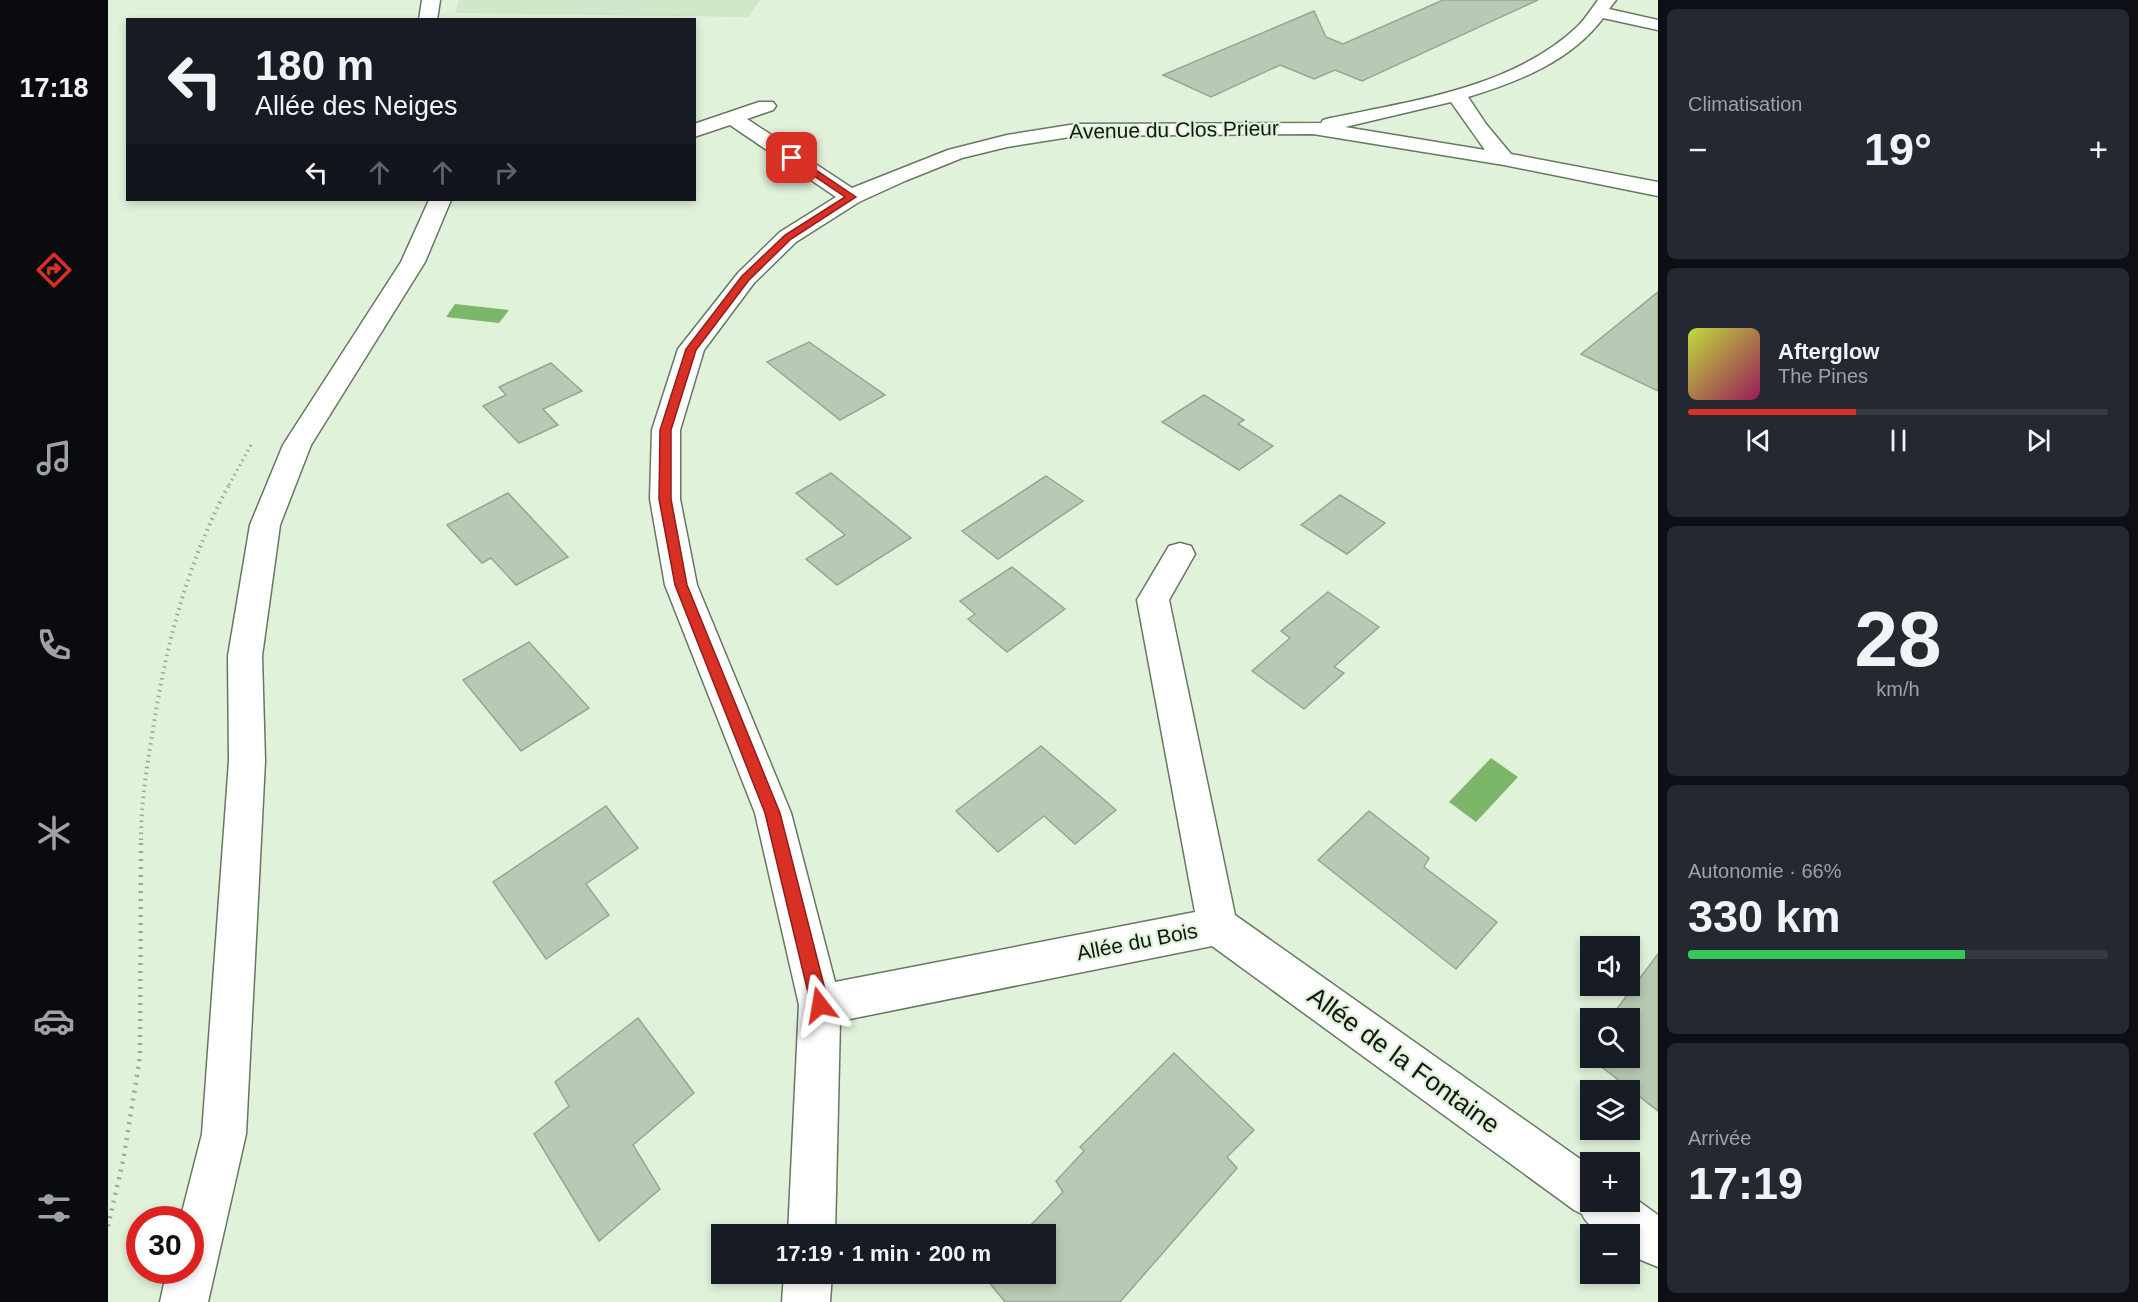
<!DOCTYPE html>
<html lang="fr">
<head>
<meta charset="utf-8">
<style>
	:root { --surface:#171b24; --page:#242831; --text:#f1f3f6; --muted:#9ea1a6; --line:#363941; --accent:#d93025 }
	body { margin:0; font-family:Helvetica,sans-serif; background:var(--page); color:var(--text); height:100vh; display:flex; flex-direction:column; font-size:22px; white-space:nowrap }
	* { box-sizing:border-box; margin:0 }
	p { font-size:20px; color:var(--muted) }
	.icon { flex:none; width:33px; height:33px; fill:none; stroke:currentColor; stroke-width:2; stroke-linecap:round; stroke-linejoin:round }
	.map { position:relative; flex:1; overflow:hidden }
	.sheet { display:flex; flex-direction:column; gap:9px; padding:9px; background:#0d0f14; width:480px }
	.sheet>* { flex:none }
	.hud { position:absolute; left:18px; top:18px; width:570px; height:183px; border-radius:0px; box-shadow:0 3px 9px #0003; background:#171b24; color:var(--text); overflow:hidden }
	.buttons { position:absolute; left:1472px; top:936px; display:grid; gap:12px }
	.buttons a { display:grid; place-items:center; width:60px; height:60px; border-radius:0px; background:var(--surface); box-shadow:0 3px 9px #0003; font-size:30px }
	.speed { position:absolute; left:18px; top:1206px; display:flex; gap:12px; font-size:30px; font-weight:700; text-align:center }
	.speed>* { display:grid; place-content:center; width:78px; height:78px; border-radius:50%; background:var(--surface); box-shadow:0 3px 9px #0003; line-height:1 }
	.speed .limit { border:9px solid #d22; background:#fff; color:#111 }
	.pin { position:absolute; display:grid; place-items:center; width:51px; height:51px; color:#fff; margin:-26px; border-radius:12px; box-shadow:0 3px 9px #0006 }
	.me { position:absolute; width:66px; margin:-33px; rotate:346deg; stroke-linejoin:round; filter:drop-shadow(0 0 4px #0008) }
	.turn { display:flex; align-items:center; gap:21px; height:126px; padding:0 30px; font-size:27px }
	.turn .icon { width:78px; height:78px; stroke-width:2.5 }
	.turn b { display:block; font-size:42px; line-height:51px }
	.lanes { display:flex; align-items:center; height:57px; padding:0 30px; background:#0003; justify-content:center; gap:30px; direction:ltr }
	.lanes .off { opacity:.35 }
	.big { font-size:45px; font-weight:800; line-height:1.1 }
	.sheet .widget { flex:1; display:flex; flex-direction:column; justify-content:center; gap:9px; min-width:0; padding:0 21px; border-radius:9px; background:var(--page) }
	.sheet .dial { align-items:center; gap:0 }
	.dial b { font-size:78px; line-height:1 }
	.song { display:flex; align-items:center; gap:18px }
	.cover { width:72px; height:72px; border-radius:9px; background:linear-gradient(135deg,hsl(70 70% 55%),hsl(330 70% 35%)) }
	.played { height:6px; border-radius:3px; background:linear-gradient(90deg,var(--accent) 40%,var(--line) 40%) }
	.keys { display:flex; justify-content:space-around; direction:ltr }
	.heat { display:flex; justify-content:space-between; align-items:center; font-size:33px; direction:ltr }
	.charge { height:9px; border-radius:4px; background:linear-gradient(90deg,#34c759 66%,var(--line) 0) }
	.trip { position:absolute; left:603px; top:1224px; width:345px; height:60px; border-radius:0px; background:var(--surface); box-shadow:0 3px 9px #0003; font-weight:800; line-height:60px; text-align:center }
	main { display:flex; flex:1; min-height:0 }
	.tab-bar { display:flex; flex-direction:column; width:108px; justify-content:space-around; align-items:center; background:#090b0e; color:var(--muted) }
	.tab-bar .icon { width:42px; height:42px }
	.tab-bar .current { color:var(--accent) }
	.tab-bar b { font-size:27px; color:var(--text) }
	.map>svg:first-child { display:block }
	.built { fill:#d0e7c9 }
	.water { fill:#7cb769 }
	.building { fill:#b8cab3; stroke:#96a791; stroke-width:1.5 }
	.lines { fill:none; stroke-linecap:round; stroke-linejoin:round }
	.minor-casing { stroke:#677762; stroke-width:3 }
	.path-far2 { stroke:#99a795; stroke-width:3; stroke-dasharray:1.5 4; stroke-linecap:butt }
	.path-far1 { stroke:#99a795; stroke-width:4; stroke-dasharray:1.5 4.5; stroke-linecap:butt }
	.path { stroke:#99a795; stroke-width:4.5; stroke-dasharray:2 6; stroke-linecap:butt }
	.minor { fill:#fff; fill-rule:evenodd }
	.route { fill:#d93025; stroke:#8d1f18; stroke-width:1.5 }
	.labels { text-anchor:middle; stroke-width:4.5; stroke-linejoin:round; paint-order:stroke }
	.street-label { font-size:21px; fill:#121810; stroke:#e0f2da }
	.near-street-label { font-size:26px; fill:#121810; stroke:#e0f2da }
</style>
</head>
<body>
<main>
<nav class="tab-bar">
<b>17:18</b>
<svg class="icon current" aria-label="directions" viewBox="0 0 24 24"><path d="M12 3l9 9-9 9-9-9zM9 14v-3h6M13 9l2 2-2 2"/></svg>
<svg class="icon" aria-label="music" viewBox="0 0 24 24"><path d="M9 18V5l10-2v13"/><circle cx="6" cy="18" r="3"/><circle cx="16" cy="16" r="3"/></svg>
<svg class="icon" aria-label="phone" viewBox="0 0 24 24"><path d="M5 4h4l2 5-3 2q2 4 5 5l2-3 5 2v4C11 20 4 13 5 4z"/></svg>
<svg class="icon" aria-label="climate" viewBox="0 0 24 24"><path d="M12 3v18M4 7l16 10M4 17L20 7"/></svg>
<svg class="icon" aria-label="car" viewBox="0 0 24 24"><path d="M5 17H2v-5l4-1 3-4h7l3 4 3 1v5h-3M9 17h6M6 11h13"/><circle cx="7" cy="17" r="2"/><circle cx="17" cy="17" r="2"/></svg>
<svg class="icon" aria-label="filters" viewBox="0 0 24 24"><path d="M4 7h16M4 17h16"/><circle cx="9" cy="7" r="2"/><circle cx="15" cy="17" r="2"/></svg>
</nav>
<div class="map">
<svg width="1550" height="1302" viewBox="0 0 1550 1302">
	<rect width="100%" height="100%" fill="#e0f2da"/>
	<path class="built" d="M351,0H652L640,17L347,13Z"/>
	<path class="water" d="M347,304L401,310L391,323L338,317Z
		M1383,758L1410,777L1368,822L1341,802Z"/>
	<path class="building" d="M1335,0H1430L1254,81L1227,70L1206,79L1172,65L1103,97L1055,75L1206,11L1218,37L1235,44Z
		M1550,292V391L1473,354Z
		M701,342L777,395L732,420L659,362Z
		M443,363L474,391L435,409L450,425L411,443L375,406L398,395L391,387Z
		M1096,395L1136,420L1130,424L1165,446L1131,470L1054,422Z
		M723,473L803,538L729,585L698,559L737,535L688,493Z
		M938,476L975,501L890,559L854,531Z
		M400,493L460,557L408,585L383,558L374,563L339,525Z
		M1232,495L1277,523L1239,554L1193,525Z
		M904,567L957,609L899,652L860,619L867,614L852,601Z
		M1220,592L1271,627L1226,667L1236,673L1196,709L1144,671L1182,638L1173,631Z
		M421,642L481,708L413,751L355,680Z
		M933,746L1008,810L967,844L936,816L890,852L848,811Z
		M498,806L530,848L478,884L501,915L438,959L385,882Z
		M1261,811L1321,858L1316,867L1389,922L1348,969L1210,860Z
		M1550,954V1111L1476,1053L1482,1045V1058H1521V1018H1502Z
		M530,1018L586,1093L525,1145L552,1189L491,1241L426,1134L461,1106L447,1082Z
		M1066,1053L1146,1130L1119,1157L1129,1168L1012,1302H897L875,1275L938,1274V1234H914L955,1192L948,1181L976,1151L972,1147Z"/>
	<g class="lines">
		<defs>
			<path id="minor" d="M314,0H332L329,20H311Z
				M1490,0H1508L1501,9L1550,20V30L1495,18C1463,61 1410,82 1360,97L1378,124L1403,154L1550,182V196L1396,165L1205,134L968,136L899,147L854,158L797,181L751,202L688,242L646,283L596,350L572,430V499L589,585L683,813L727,982L1087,912L1029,600L1061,546L1072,543L1083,546L1087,554L1061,600L1127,915L1482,1166V1202H1521V1194L1550,1215V1267L1533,1260L1521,1251V1234C1504,1234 1481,1232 1474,1214L1466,1210L1104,946L732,1021L727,1234H680L691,1005L647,813L557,585L542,499L544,430L570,349L630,273L672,232L728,197L622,125L586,137V124L651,102H665L668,106L665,110L639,119L744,188L840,150L899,135L968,124L1213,123L1215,120L1222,118C1306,101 1406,87 1470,26C1478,18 1484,8 1490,0ZM1343,102L1377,150L1237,127Z
				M321,200H343L317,262L203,445L172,525L154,656L157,761L138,1134L100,1302H52L59,1270H82V1220H72L94,1134L121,761L120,656L142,525L175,445L293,262Z
				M676,1274H724L722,1302H674Z"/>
		</defs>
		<use href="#minor" class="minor-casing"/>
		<path class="path-far2" d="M121,485L143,445"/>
		<path class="path-far1" d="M33,840C33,805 38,771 44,736C57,648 79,562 122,483"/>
		<path class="path" d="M0,1226L15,1161L32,1057L33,839"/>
		<use href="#minor" class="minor"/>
	</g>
	<path class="route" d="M681,156H687L748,197L683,239L641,280L588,350L563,430V499L579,585L672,813L721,1005L718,1011L712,1013L706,1011L703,1005L657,813L567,585L551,499L552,430L578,349L634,276L677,235L737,197L681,159Z"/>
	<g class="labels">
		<g class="street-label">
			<text transform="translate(1066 130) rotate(-1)" y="7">Avenue du Clos Prieur</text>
			<text transform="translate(1029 942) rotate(-11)" y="7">Allée du Bois</text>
		</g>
		<g class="near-street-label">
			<text transform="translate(1296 1060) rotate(36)" y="9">Allée de la Fontaine</text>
		</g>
	</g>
</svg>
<div class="buttons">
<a><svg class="icon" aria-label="sound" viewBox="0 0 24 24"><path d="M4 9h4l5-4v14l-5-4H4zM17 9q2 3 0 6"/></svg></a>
<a><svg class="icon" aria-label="search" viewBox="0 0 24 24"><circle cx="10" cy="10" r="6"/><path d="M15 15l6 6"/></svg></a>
<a><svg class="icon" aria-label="layers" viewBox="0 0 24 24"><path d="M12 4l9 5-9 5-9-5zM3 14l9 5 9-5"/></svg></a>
<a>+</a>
<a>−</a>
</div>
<div class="speed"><div class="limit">30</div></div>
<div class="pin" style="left:684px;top:158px;background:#d93025"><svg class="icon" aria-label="arrive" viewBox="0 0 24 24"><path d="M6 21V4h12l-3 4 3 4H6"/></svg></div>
<svg class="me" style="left:712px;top:1005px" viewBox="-20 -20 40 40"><path d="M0-17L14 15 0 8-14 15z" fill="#d93025" stroke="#fff" stroke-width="4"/></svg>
<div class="trip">17:19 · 1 min · 200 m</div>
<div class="hud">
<div class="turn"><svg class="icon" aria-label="left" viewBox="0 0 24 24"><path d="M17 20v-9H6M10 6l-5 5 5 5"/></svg><div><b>180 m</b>Allée des Neiges</div></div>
<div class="lanes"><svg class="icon" aria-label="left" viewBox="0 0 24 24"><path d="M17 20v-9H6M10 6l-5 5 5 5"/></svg><svg class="icon off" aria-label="ahead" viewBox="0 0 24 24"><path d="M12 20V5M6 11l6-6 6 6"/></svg><svg class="icon off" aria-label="ahead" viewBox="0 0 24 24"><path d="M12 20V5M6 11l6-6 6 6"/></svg><svg class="icon off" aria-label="right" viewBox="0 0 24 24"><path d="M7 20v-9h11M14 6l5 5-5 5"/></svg></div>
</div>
</div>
<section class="sheet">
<div class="widget"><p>Climatisation</p>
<div class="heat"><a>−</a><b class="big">19°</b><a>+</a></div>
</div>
<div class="widget">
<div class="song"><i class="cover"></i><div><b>Afterglow</b><p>The Pines</p></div></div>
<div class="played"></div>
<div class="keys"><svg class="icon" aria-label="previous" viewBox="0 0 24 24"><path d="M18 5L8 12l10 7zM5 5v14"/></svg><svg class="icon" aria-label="pause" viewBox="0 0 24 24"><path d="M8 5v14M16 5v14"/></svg><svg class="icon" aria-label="next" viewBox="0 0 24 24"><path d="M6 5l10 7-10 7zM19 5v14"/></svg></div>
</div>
<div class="widget dial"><b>28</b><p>km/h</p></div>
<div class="widget"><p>Autonomie · 66%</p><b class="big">330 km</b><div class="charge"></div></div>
<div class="widget"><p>Arrivée</p><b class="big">17:19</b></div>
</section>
</main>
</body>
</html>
